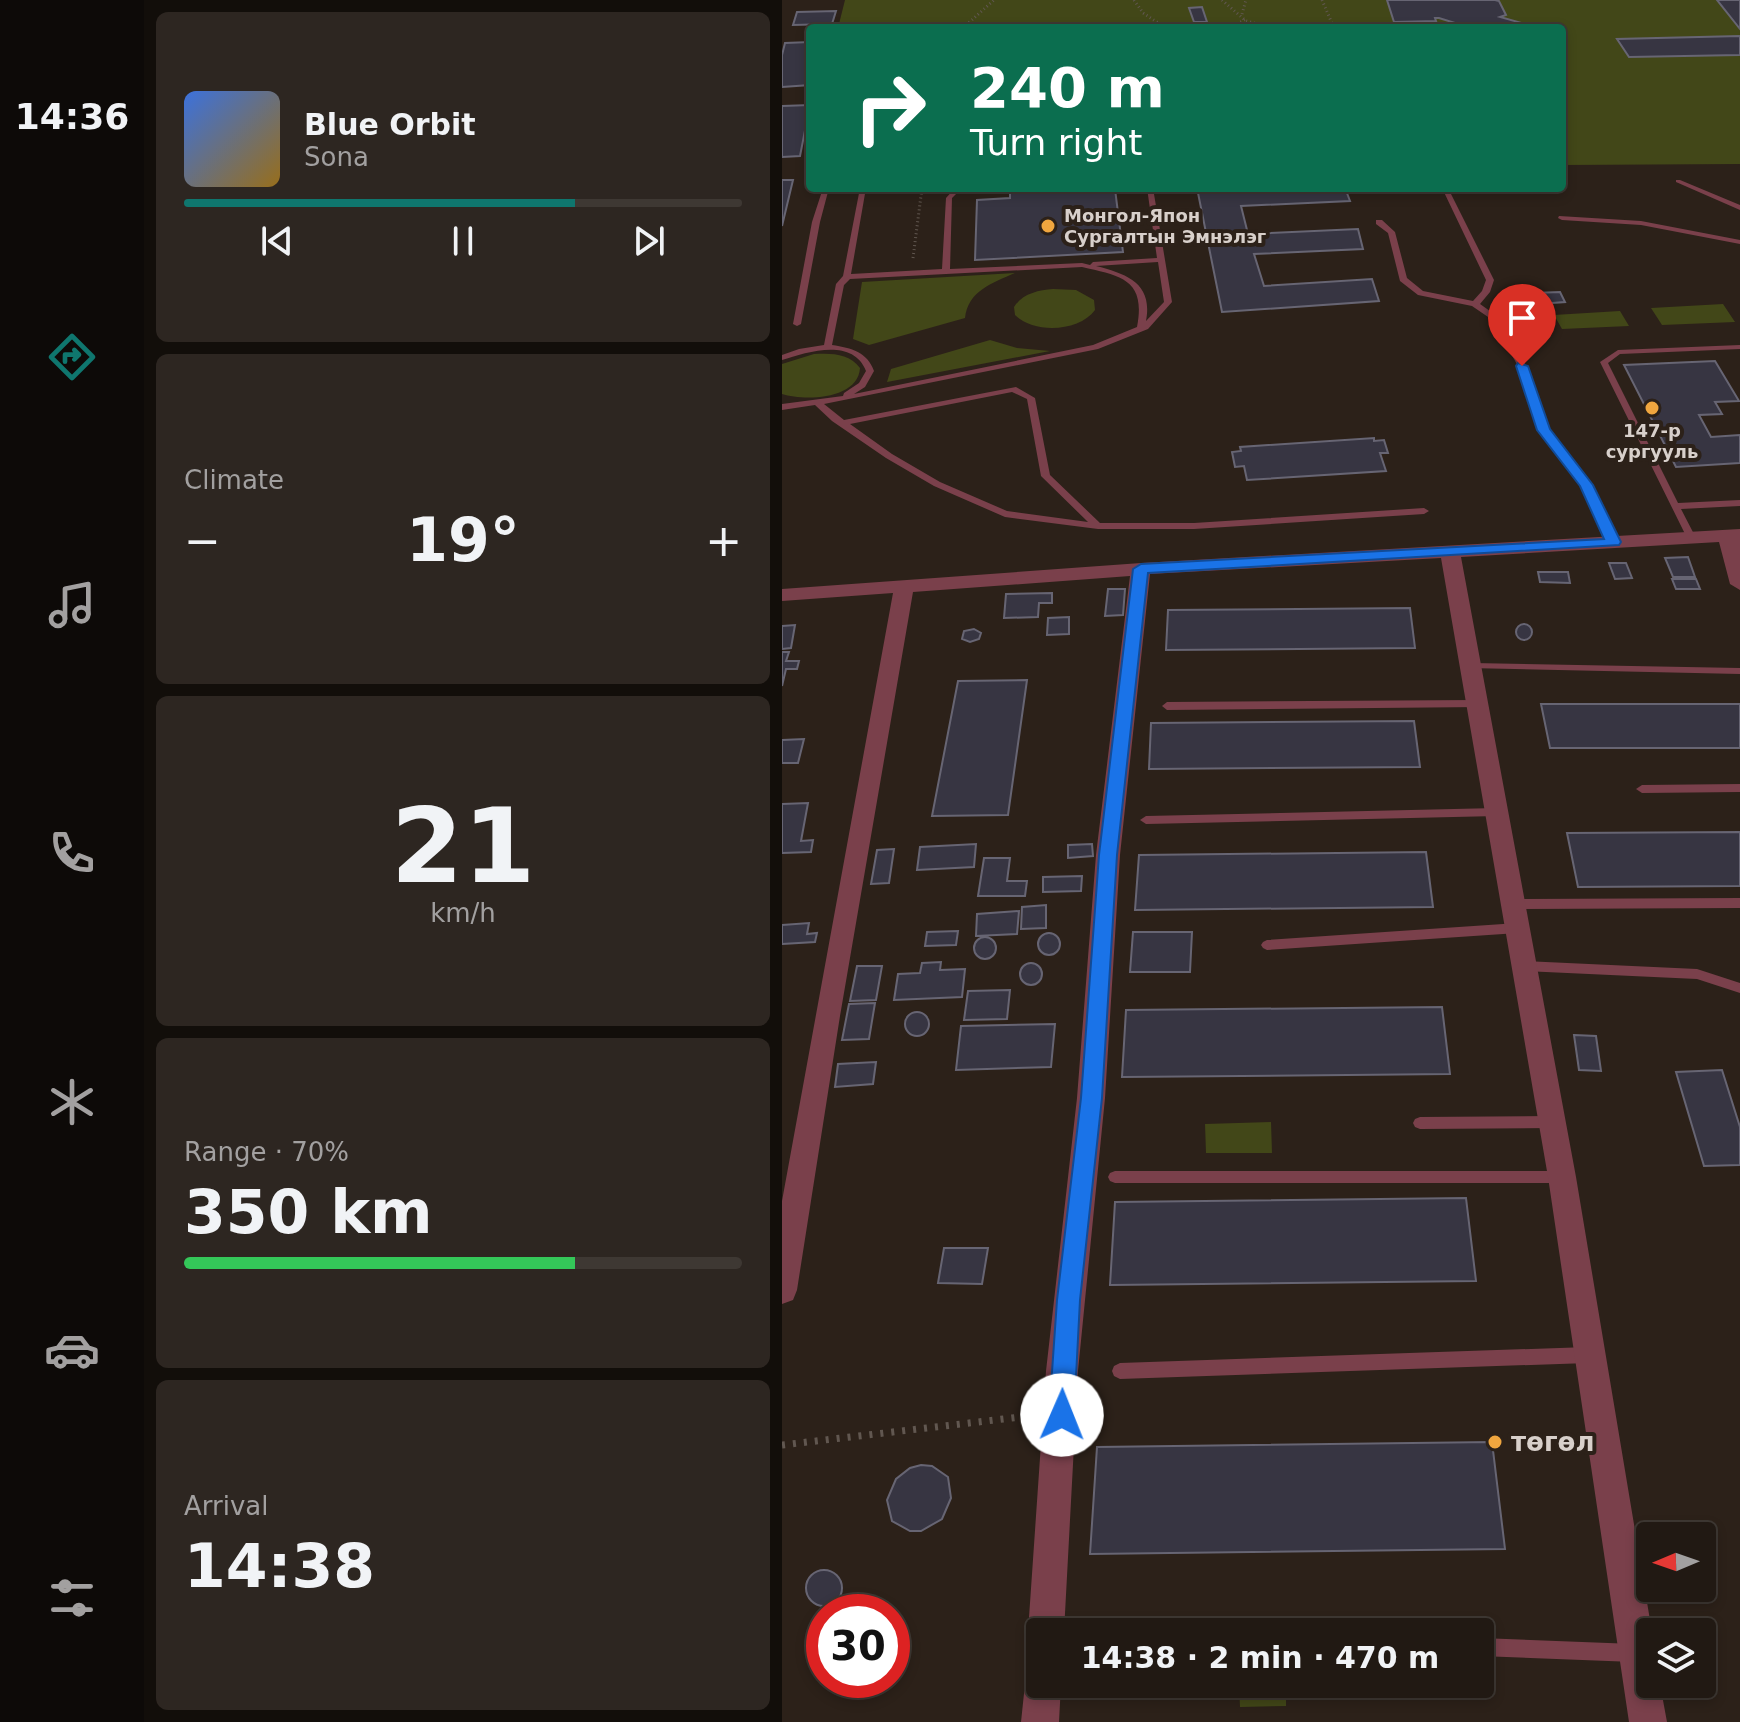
<!DOCTYPE html>
<html lang="en">
<head>
<meta charset="utf-8">
<style>
	:root { --surface:#211913; --page:#2d2621; --text:#f1f3f6; --muted:#a2a0a0; --line:#3e3833; --accent:#0f766e }
	body { margin:0; font-family:"DejaVu Sans",sans-serif; background:var(--page); color:var(--text); height:100vh; display:flex; flex-direction:column; font-size:30px; white-space:nowrap }
	* { box-sizing:border-box; margin:0 }
	p { font-size:26px; color:var(--muted) }
	.icon { flex:none; width:44px; height:44px; fill:none; stroke:currentColor; stroke-width:2; stroke-linecap:round; stroke-linejoin:round }
	.map { position:relative; flex:1; overflow:hidden }
	.details { display:flex; flex-direction:column; gap:12px; padding:12px; background:#120e0a; width:638px }
	.details>* { flex:none }
	.hud { position:absolute; left:24px; top:24px; width:760px; height:168px; border-radius:8px; box-shadow:0 4px 12px #0003,0 0 0 2px var(--line); background:#0b6e4f; color:#fff; overflow:hidden }
	.needle { width:52px; rotate:268deg }
	.controls { position:absolute; left:854px; top:1522px; display:grid; gap:16px }
	.controls a { display:grid; place-items:center; width:80px; height:80px; border-radius:8px; background:var(--surface); box-shadow:0 4px 12px #0003,0 0 0 2px var(--line); font-size:40px }
	.speed { position:absolute; left:24px; top:1594px; display:flex; gap:16px; font-size:40px; font-weight:700; text-align:center }
	.speed>* { display:grid; place-content:center; width:104px; height:104px; border-radius:50%; background:var(--surface); box-shadow:0 4px 12px #0003,0 0 0 2px var(--line); line-height:1 }
	.speed .limit { border:12px solid #d22; background:#fff; color:#111 }
	.pin { position:absolute; display:grid; place-items:center; width:68px; height:68px; color:#fff; margin:-82px -34px; border-radius:50% 50% 50% 0; rotate:-45deg; box-shadow:0 0 8px #0007 }
	.pin .icon { rotate:45deg }
	.me { position:absolute; width:88px; margin:-44px; rotate:1deg; stroke-linejoin:round; filter:drop-shadow(0 0 6px #0008) }
	.turn { display:flex; align-items:center; gap:28px; height:168px; padding:0 32px; font-size:36px }
	.turn .icon { width:104px; height:104px; stroke-width:2.5 }
	.turn b { display:block; font-size:56px; line-height:68px }
	.big { font-size:60px; font-weight:800; line-height:1.1 }
	.details .widget { flex:1; display:flex; flex-direction:column; justify-content:center; gap:12px; min-width:0; padding:0 28px; border-radius:12px; background:var(--page) }
	.details .dial { align-items:center; gap:0 }
	.dial b { font-size:104px; line-height:1 }
	.song { display:flex; align-items:center; gap:24px }
	.cover { width:96px; height:96px; border-radius:12px; background:linear-gradient(135deg,hsl(220 70% 55%),hsl(40 70% 35%)) }
	.played { height:8px; border-radius:4px; background:linear-gradient(90deg,var(--accent) 70%,var(--line) 70%) }
	.keys { display:flex; justify-content:space-around; direction:ltr }
	.heat { display:flex; justify-content:space-between; align-items:center; font-size:44px; direction:ltr }
	.charge { height:12px; border-radius:6px; background:linear-gradient(90deg,#34c759 70%,var(--line) 0) }
	.trip { position:absolute; left:244px; top:1618px; width:468px; height:80px; border-radius:8px; background:var(--surface); box-shadow:0 4px 12px #0003,0 0 0 2px var(--line); font-weight:800; line-height:80px; text-align:center }
	main { display:flex; flex:1; min-height:0 }
	.menu { display:flex; flex-direction:column; width:144px; justify-content:space-around; align-items:center; background:#0d0a08; color:var(--muted) }
	.menu .icon { width:56px; height:56px }
	.menu .on { color:var(--accent) }
	.menu b { font-size:36px; color:var(--text) }
	.map>svg:first-child { display:block }
	.green { fill:#424718 }
	.building { fill:#373542; stroke:#676573; stroke-width:2 }
	.lines { fill:none; stroke-linecap:round; stroke-linejoin:round }
	.path-far1 { stroke:#615750; stroke-width:3; stroke-dasharray:1 3; stroke-linecap:butt }
	.path { stroke:#615750; stroke-width:7; stroke-dasharray:3 8; stroke-linecap:butt }
	.lane { fill:#7a404b; fill-rule:evenodd }
	.street { fill:#7a404b; fill-rule:evenodd }
	.route { fill:#1a73e8; stroke:#114b97; stroke-width:2 }
	.poi-dot { fill:#f0a63f; stroke:#2c2119; stroke-width:3 }
	.labels { text-anchor:middle; stroke-width:8; stroke-linejoin:round; paint-order:stroke }
	.far-poi-label { font-size:18px; font-weight:bold; fill:#d8d0cb; stroke:#2c2119; text-anchor:start }
	.near-poi-label { font-size:26px; font-weight:bold; fill:#d8d0cb; stroke:#2c2119; text-anchor:start }
</style>
</head>
<body>
<main>
<nav class="menu">
<b>14:36</b>
<svg class="icon on" aria-label="directions" viewBox="0 0 24 24"><path d="M12 3l9 9-9 9-9-9zM9 14v-3h6M13 9l2 2-2 2"/></svg>
<svg class="icon" aria-label="music" viewBox="0 0 24 24"><path d="M9 18V5l10-2v13"/><circle cx="6" cy="18" r="3"/><circle cx="16" cy="16" r="3"/></svg>
<svg class="icon" aria-label="phone" viewBox="0 0 24 24"><path d="M5 4h4l2 5-3 2q2 4 5 5l2-3 5 2v4C11 20 4 13 5 4z"/></svg>
<svg class="icon" aria-label="climate" viewBox="0 0 24 24"><path d="M12 3v18M4 7l16 10M4 17L20 7"/></svg>
<svg class="icon" aria-label="car" viewBox="0 0 24 24"><path d="M5 17H2v-5l4-1 3-4h7l3 4 3 1v5h-3M9 17h6M6 11h13"/><circle cx="7" cy="17" r="2"/><circle cx="17" cy="17" r="2"/></svg>
<svg class="icon" aria-label="filters" viewBox="0 0 24 24"><path d="M4 7h16M4 17h16"/><circle cx="9" cy="7" r="2"/><circle cx="15" cy="17" r="2"/></svg>
</nav>
<section class="details">
<div class="widget">
<div class="song"><i class="cover"></i><div><b>Blue Orbit</b><p>Sona</p></div></div>
<div class="played"></div>
<div class="keys"><svg class="icon" aria-label="previous" viewBox="0 0 24 24"><path d="M18 5L8 12l10 7zM5 5v14"/></svg><svg class="icon" aria-label="pause" viewBox="0 0 24 24"><path d="M8 5v14M16 5v14"/></svg><svg class="icon" aria-label="next" viewBox="0 0 24 24"><path d="M6 5l10 7-10 7zM19 5v14"/></svg></div>
</div>
<div class="widget"><p>Climate</p>
<div class="heat"><a>−</a><b class="big">19°</b><a>+</a></div>
</div>
<div class="widget dial"><b>21</b><p>km/h</p></div>
<div class="widget"><p>Range · 70%</p><b class="big">350 km</b><div class="charge"></div></div>
<div class="widget"><p>Arrival</p><b class="big">14:38</b></div>
</section>
<div class="map">
<svg width="958" height="1722" viewBox="0 0 958 1722">
	<rect width="100%" height="100%" fill="#2c2119"/>
	<path class="green" d="M63,0H958V164L780,165V28H56Z
		M233,273C210,283 186,291 183,318L87,345L71,339L80,282Z
		M271,289L294,290L312,300L313,310C297,332 252,334 233,315L232,307C240,294 256,290 271,289Z
		M941,304L953,322L880,325L869,308Z
		M838,311L847,326L780,329L772,315Z
		M208,340L235,348L268,351L105,382L109,369Z
		M32,354C49,353 67,353 78,368C76,400 22,401 0,394V364Z
		M489,1122L490,1153H424L423,1124Z
		M457,1684H504V1706L458,1707Z"/>
	<path class="building" d="M605,0H713L717,1L724,15L718,17L750,26L689,28L657,18H653L654,21L612,22Z
		M935,0H958V29Z
		M420,7L425,22H412L407,8Z
		M54,11L50,24L11,25L15,12Z
		M958,36V55L847,57L835,39Z
		M28,42V85L0,87V55L3,43Z
		M28,105L18,156L0,157V106Z
		M0,180H11L0,226Z
		M228,188L333,189L341,252L193,260L195,200L228,198Z
		M415,188H563L568,201L459,206L466,234L576,229L581,249L472,254L482,286L590,279L597,301L440,312Z
		M778,292L783,302L756,304L752,293Z
		M933,361L957,401L933,402L940,414L917,415L929,437L958,435V463L894,467L842,365Z
		M592,438V441L602,440L606,453H598L604,471L465,480L462,466L453,467L450,452L459,451L458,447Z
		M906,557L913,577H891L883,558Z
		M827,563H844L850,578L833,579Z
		M756,572H786L788,583L758,582Z
		M890,579H914L918,589H894Z
		M326,589H343L341,615L323,616Z
		M270,593V603H257L256,617L222,618L224,594Z
		M628,608L633,648L384,650L386,610Z
		M287,617V634L265,635L266,618Z
		M734 632a8 8 0 1 1 16 0a8 8 0 1 1-16 0Z
		M13,625L9,648L0,649V626Z
		M192,629L199,633L197,639L188,642L180,639L182,631Z
		M0,652H7L4,661H17L15,669H4L0,686Z
		M245,680L226,815L150,816L176,681Z
		M759,704H958V748H768Z
		M632,721L638,767L367,769L369,723Z
		M22,739L16,763H0V740Z
		M26,803L19,841L31,840L29,852L0,853V804Z
		M958,832V886L796,887L785,833Z
		M194,844L192,867L135,870L138,847Z
		M310,844L311,856L286,858V845Z
		M112,849L107,883L89,884L95,850Z
		M644,852L651,907L353,910L357,855Z
		M202,858H228L225,881H245L243,896H196Z
		M300,876L299,891L261,892V877Z
		M264,905V928L239,929L240,907Z
		M237,911L235,934L194,936L195,914Z
		M27,923L25,934L35,933L33,942L0,944V925Z
		M176,931L174,945L143,946L145,932Z
		M351,932H410L408,972H348Z
		M256 944a11 11 0 1 1 22 0a11 11 0 1 1-22 0Z
		M192 948a11 11 0 1 1 22 0a11 11 0 1 1-22 0Z
		M159,962L158,970L183,969L180,997L112,1000L116,974L138,973L140,963Z
		M238 974a11 11 0 1 1 22 0a11 11 0 1 1-22 0Z
		M75,966H100L94,1000L68,1001Z
		M228,990L225,1019L182,1020L186,991Z
		M93,1003L87,1039L60,1040L67,1004Z
		M660,1007L668,1074L340,1077L344,1010Z
		M123 1024a12 12 0 1 1 24 0a12 12 0 1 1-24 0Z
		M273,1024L269,1067L174,1070L179,1026Z
		M792,1035L814,1036L819,1071L797,1070Z
		M94,1062L91,1084L53,1087L56,1064Z
		M940,1070L958,1127V1165L922,1166L894,1072Z
		M684,1198L694,1281L328,1285L333,1202Z
		M162,1248H206L200,1284L156,1283Z
		M710,1442L723,1549L308,1554L315,1447Z
		M139,1465L150,1466L166,1477L169,1498L160,1519L139,1531H128L110,1521L105,1500L114,1479L128,1468Z
		M24 1588a18 18 0 1 1 36 0a18 18 0 1 1-36 0Z
		M352,1618L351,1632H302V1619Z"/>
	<g class="lines">
		<path class="path-far1" d="M352,0L361,13L384,28
			M440,0L464,21L491,28
			M540,0L552,28
			M460,14L464,0
			M181,28L212,0
			M448,28L464,19
			M131,258L140,188"/>
		<path class="path" d="M0,1445L247,1416"/>
		<path class="lane" d="M894,180H898L958,205V210L894,182Z
			M41,188H47L38,222L19,324L15,326L11,324L30,222Z
			M78,188H84L69,274L160,269L164,198L173,188H180L170,198L168,269L300,263L308,265L311,262L375,258L365,188H371L390,302L366,329L316,349L42,404L62,420L234,387L253,398L268,475L318,523H412L642,508L647,511L642,514L412,529H316L223,517L152,486L104,458L50,421L33,405L0,410V404L61,396L62,393L77,383L84,371C71,337 25,352 0,360V355L17,349L42,345L54,284L61,276ZM376,262L382,302L364,321C371,284 346,274 314,266ZM300,267C340,276 364,280 355,327L311,345L72,394L83,387L92,371C85,352 70,348 50,345L62,285L68,279ZM230,392L245,399L259,476L306,522L225,511L158,482L110,454L68,424Z
			M660,188H666L712,280L708,292L698,304L715,316L744,366L766,430L809,485L836,542L834,544L831,545L826,542L800,485L758,430L736,366L709,319L690,306L636,295L618,281L606,233L594,224V220H600L613,232L625,278L641,291L691,301L700,291L704,280Z
			M777,216L859,221L958,240V244L859,225L780,220L776,218Z
			M958,345V349L838,354L826,363L896,503L958,500V506L899,509L914,538L909,541L906,540L818,362L836,350Z
			M690,663L958,668V674L686,668L685,666Z
			M696,700L701,704L700,707L385,710L380,706L385,702Z
			M958,784V792L860,793L854,789L860,785Z
			M715,808L721,812L715,816L364,824L358,820L364,816Z
			M958,898V908L732,909L728,907L726,904L728,901L732,899Z
			M736,923L740,925L742,928L740,931L736,933L485,950L481,948L479,945L481,942L485,940Z
			M742,961L915,969L958,983V993L915,979L742,971L737,970L736,966L737,962Z
			M770,1116L775,1118L777,1122L775,1126L770,1128L638,1129L633,1127L631,1123L633,1119L638,1117Z
			M333,1171H780L785,1173L787,1177L785,1181L780,1183H333L328,1181L326,1177L328,1173Z
			M806,1347L812,1350L814,1355L812,1360L806,1363L338,1379L332,1376L330,1371L332,1366L338,1363Z
			M698,1638L852,1644L858,1647L861,1653L858,1659L852,1662L698,1656Z"/>
		<path class="street" d="M958,529V590L948,584L937,542L679,557L794,1177L870,1632L868,1684H878L885,1722H847L766,1177L659,558L368,574L338,855L323,1098L296,1371L282,1632H258V1647L251,1645L246,1632L264,1371L295,1098L314,855L348,576L131,592L58,1016L15,1290L11,1300L0,1304V1201L111,593L0,601V589L359,563Z
			M258,1667V1684H279L277,1722H239L243,1684L248,1671Z"/>
	</g>
	<path class="route" d="M736,363L746,366L768,429L811,485L839,542L837,545L366,573L335,855L320,1098L298,1300L292,1415L288,1424L280,1427L271,1424L267,1415L275,1300L299,1098L317,855L351,569L359,564L822,539L798,486L755,430L734,366Z"/>
	<g class="poi-dot">
		<circle cx="266" cy="226" r="8"/>
		<circle cx="870" cy="408" r="8"/>
		<circle cx="713" cy="1442" r="8"/>
	</g>
	<g class="labels">
		<g class="far-poi-label">
			<text x="282" y="222">Монгол-Япон<tspan x="282" dy="21">Сургалтын Эмнэлэг</tspan></text>
			<text x="870" y="437" text-anchor="middle">147-р<tspan x="870" dy="21">сургууль</tspan></text>
		</g>
		<g class="near-poi-label">
			<text x="729" y="1451">төгөл</text>
		</g>
	</g>
</svg>
<div class="controls">
<a><svg class="needle" viewBox="-14 -14 28 28"><path d="M0-13l5 13h-10z" fill="#e53935"/><path d="M0 13l5-13h-10z" fill="#a2a0a0"/></svg></a>
<a><svg class="icon" aria-label="layers" viewBox="0 0 24 24"><path d="M12 4l9 5-9 5-9-5zM3 14l9 5 9-5"/></svg></a>
</div>
<div class="speed"><div class="limit">30</div></div>
<div class="pin" style="left:740px;top:366px;background:#d93025"><svg class="icon" aria-label="arrive" viewBox="0 0 24 24"><path d="M6 21V4h12l-3 4 3 4H6"/></svg></div>
<svg class="me" style="left:280px;top:1415px" viewBox="-20 -20 40 40"><circle r="19" fill="#fff"/><path d="M0-13L10 11 0 6-10 11z" fill="#1a73e8"/></svg>
<div class="trip">14:38 · 2 min · 470 m</div>
<div class="hud">
<div class="turn"><svg class="icon" aria-label="right" viewBox="0 0 24 24"><path d="M7 20v-9h11M14 6l5 5-5 5"/></svg><div><b>240 m</b>Turn right</div></div>
</div>
</div>
</main>
</body>
</html>
